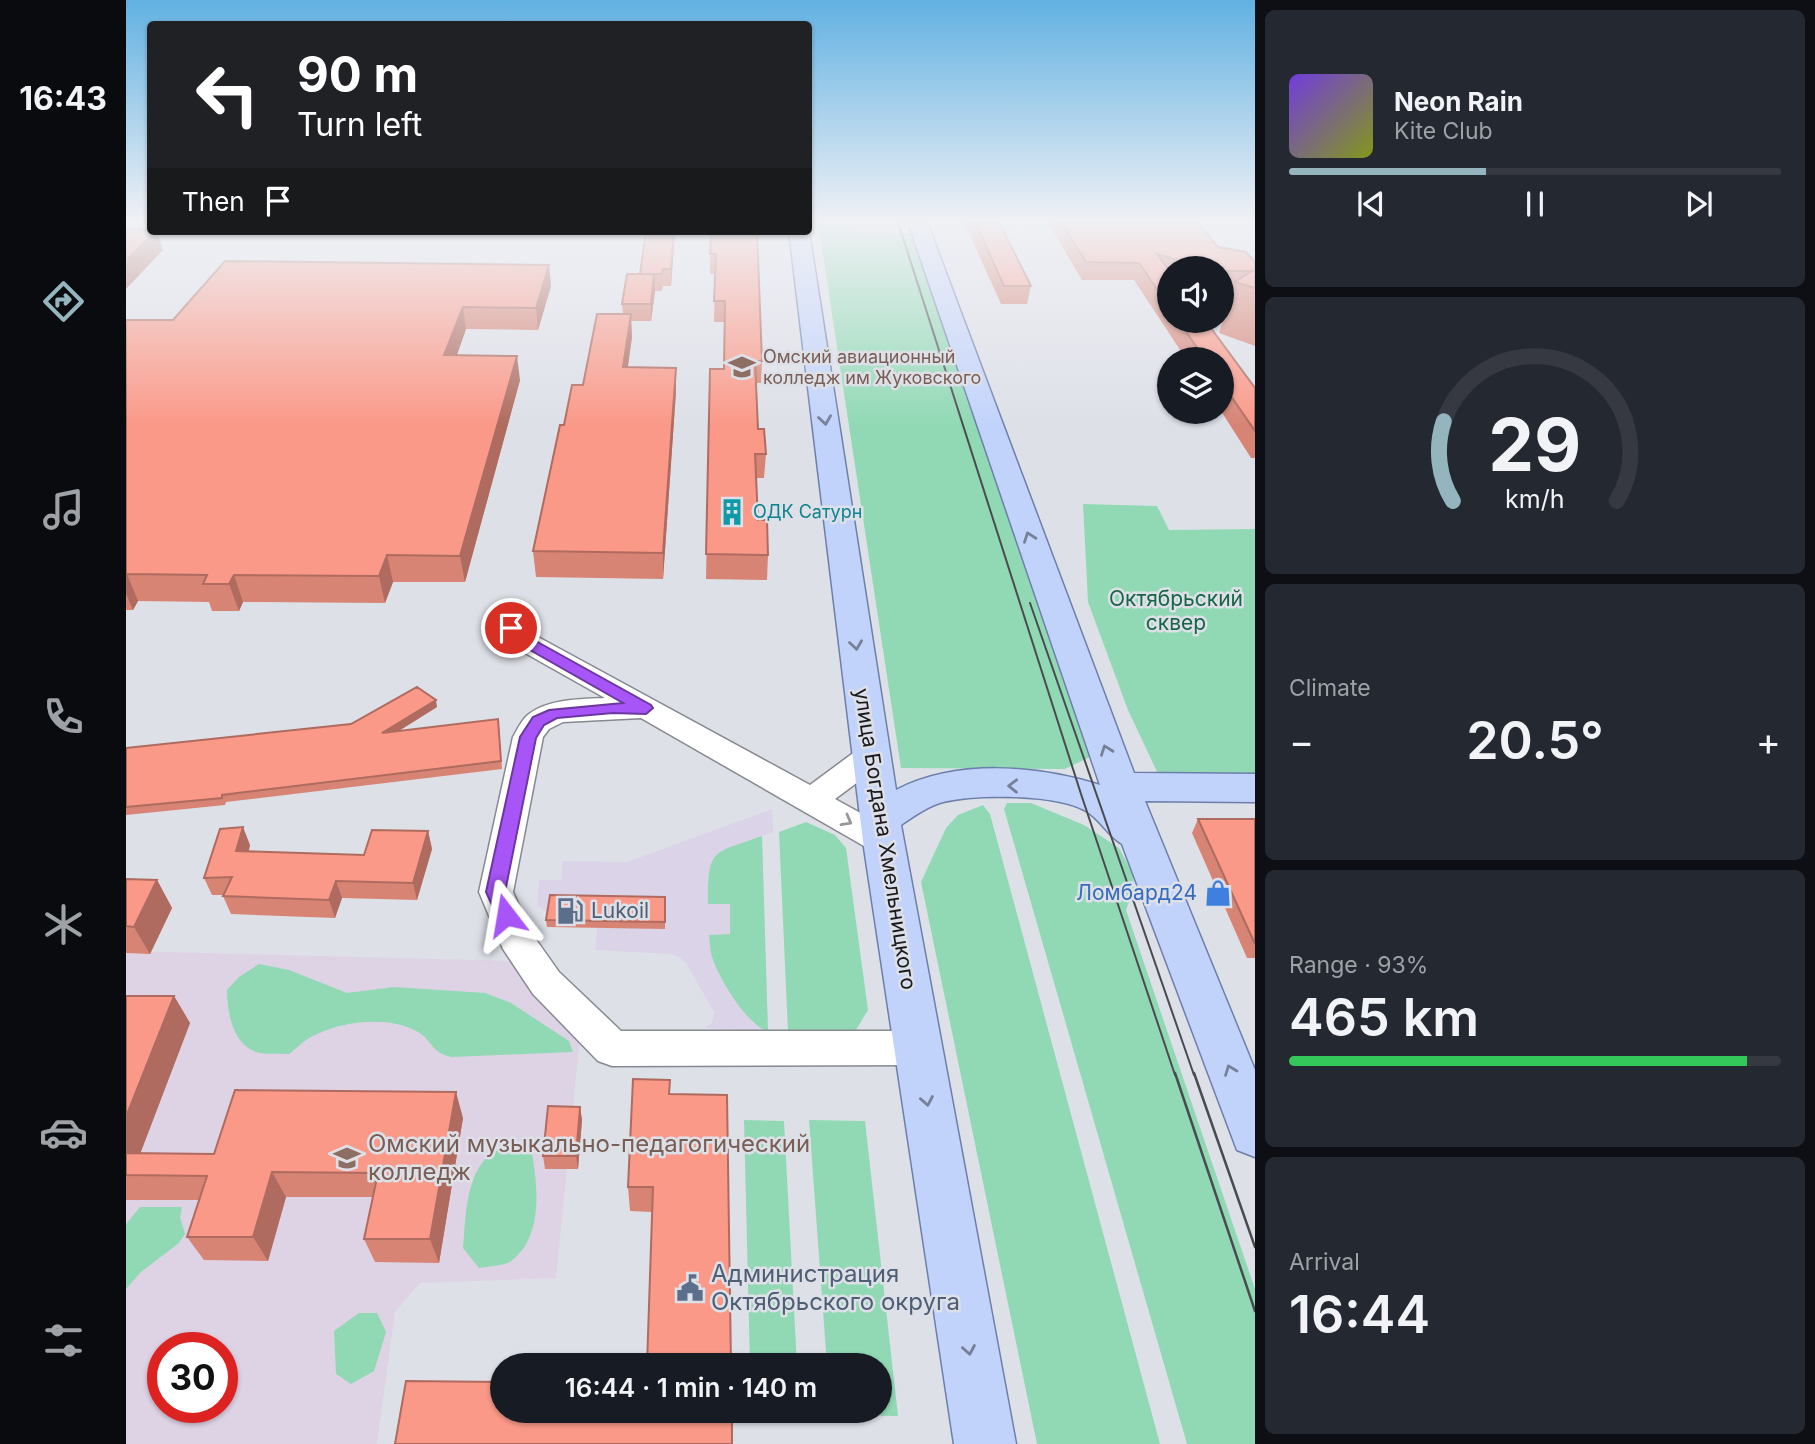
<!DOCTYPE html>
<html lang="en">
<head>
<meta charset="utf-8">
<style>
	:root { --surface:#171b24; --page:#242831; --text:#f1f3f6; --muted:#9ea1a6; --line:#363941; --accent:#94b5bd }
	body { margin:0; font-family:Inter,sans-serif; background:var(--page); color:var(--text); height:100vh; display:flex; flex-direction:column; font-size:26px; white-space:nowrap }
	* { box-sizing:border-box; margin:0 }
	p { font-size:23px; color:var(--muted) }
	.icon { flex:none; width:38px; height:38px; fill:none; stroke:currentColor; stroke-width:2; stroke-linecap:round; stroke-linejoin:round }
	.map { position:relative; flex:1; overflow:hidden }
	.sheet { display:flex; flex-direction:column; gap:10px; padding:10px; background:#0d0f14; width:560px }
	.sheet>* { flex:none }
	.top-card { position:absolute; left:21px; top:21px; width:665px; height:214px; border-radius:7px; box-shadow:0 2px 5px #0004; background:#202124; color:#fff; overflow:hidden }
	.fabs { position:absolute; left:1031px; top:256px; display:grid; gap:14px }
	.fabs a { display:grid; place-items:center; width:77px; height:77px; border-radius:50%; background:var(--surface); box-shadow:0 2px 5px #0004; font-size:35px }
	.speed { position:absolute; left:21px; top:1332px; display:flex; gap:14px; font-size:35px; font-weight:700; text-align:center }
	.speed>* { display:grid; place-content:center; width:91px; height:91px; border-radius:50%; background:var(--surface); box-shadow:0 2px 5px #0004; line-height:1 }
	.speed .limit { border:10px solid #d22; background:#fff; color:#111 }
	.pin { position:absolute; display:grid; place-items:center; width:60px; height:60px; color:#fff; margin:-30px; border:4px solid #fff; border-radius:50%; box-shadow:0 2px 7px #0007 }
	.me { position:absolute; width:77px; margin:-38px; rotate:346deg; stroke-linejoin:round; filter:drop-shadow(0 0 5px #0008) }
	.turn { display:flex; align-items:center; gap:24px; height:147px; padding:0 35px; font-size:32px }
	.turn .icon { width:91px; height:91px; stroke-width:2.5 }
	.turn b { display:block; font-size:49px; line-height:60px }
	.then { display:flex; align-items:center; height:66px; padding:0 35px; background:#0003; gap:14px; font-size:26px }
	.big { font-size:52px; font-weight:600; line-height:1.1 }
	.sheet .widget { flex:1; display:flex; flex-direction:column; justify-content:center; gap:10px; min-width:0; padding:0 24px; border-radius:10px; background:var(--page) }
	.sheet .dial { align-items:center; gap:0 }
	.dial svg { height:182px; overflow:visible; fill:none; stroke:var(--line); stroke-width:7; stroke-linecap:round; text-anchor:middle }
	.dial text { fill:var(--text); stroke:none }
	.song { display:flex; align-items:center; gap:21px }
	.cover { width:84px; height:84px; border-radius:10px; background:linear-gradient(135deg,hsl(260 70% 55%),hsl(70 70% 35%)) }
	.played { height:7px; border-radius:4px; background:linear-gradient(90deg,var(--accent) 40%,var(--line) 40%) }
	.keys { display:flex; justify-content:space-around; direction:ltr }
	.heat { display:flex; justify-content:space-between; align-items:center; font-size:38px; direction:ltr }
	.charge { height:10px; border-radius:5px; background:linear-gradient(90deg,#34c759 93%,var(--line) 0) }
	.trip { position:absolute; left:364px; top:1353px; width:402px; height:70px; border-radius:35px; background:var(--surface); box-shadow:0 2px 5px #0004; font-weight:600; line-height:70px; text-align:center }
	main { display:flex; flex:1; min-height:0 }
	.tab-bar { display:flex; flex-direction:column; width:126px; justify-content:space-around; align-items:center; background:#090b0e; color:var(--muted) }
	.tab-bar .icon { width:49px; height:49px }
	.tab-bar .on { color:var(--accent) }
	.tab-bar b { font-size:32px; color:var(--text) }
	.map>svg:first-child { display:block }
	.commercial { fill:#dbd3e8 }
	.education { fill:#ded2e5; fill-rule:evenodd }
	.green { fill:#91d9b5 }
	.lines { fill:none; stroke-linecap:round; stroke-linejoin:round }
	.minor-casing { stroke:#878990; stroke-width:3 }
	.major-casing { stroke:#6c7fab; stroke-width:3 }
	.minor { fill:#fff; fill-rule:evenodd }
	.major { fill:#c2d3fb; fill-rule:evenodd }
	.tram-far1 { stroke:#4a4b50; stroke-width:2 }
	.tram { stroke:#4a4b50; stroke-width:2.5 }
	.wall { fill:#d78475 }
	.shaded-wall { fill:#af6b5f }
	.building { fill:#fa9988; stroke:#af6b5f; stroke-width:2 }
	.oneway { stroke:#768097 }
	.oneway2 { stroke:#989899 }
	.route { fill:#a855f7; stroke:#6d37a1; stroke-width:2 }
	.labels { text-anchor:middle; stroke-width:5; stroke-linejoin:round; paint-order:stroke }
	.far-education-label { font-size:18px; fill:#785e54; stroke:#dee0e8; text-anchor:start }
	.far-culture-label { font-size:18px; fill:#0d838f; stroke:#dee0e8; text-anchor:start }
	.park-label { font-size:21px; fill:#176546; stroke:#dee0e8 }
	.street-label { font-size:21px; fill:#191a1d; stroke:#dee0e8 }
	.shop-label { font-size:21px; fill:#366cbe; stroke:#dee0e8; text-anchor:end }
	.service-label { font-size:21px; fill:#4e5e75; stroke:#dee0e8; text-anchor:start }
	.near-education-label { font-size:24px; fill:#785e54; stroke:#dee0e8; text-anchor:start }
	.near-service-label { font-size:24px; fill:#4e5e75; stroke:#dee0e8; text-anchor:start }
</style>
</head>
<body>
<main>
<nav class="tab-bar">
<b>16:43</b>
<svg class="icon on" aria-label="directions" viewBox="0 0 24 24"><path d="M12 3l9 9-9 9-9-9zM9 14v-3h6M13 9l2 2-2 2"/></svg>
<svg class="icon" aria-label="music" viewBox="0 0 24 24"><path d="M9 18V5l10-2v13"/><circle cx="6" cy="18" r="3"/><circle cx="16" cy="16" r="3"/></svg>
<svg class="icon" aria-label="phone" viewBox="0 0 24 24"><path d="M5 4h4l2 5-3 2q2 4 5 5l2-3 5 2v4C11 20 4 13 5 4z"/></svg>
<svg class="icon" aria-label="climate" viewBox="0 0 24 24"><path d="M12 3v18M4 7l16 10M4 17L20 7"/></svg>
<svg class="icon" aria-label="car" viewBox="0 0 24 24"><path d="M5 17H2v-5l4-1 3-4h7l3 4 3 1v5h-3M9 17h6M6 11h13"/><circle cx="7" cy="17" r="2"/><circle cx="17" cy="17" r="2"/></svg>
<svg class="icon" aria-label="filters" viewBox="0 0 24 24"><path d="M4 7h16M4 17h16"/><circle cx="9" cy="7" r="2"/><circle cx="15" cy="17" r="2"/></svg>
</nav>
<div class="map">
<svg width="1129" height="1444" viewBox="0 0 1129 1444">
	<rect width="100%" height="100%" fill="#dee0e8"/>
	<path class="commercial" d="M646,809L647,832L636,836L642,1032L578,1028L586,1023L588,1012L560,963L554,958L545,954L469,950L473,912L419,911L411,905L413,880H435L437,861L501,862Z"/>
	<path class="education" d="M0,951L387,961L454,1037L430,1278L294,1283L269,1312L251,1444H0ZM37,1348H96V1407H37Z"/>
	<path class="green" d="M692,222H727L730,232L785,233L966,756L939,769L775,768Z
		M957,504L1031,506L1043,530L1129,529V776H1033L1002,710L962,602Z
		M881,803H905L958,825L993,848L1007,874L1008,888L1000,910L1129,1289V1444H1061L878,809Z
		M857,805L864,814L1034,1444H911L795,882L820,828L832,815Z
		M680,822L709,835L720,848L742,1010L730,1030L715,1033L662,1032L653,832Z
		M636,836L642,1032C619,1022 594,980 586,957C584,951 584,942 583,935L604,934V904H582C582,847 586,854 636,836Z
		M133,964L163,970L221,993L268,987L359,993L385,1003L443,1041L447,1052L326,1057C305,1053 307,1041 292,1032C262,1015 215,1021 185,1037C177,1041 170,1049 163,1054C153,1053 139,1055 130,1052C106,1043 101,1011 101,990L113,977Z
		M618,1120L658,1121L671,1365H624Z
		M683,1120L739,1121L772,1416L704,1415V1411L754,1410V1365H701Z
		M393,1143L406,1154C412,1187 417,1238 385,1261C378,1266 362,1266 353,1268L337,1248C340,1217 339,1167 371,1150C378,1147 386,1145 393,1143Z
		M14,1207H56L54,1217L59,1234L53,1243L15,1272L0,1289V1224Z
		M233,1313H251L260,1332L248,1371L225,1384L210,1374L208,1331Z"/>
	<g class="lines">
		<defs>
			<path id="minor" d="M385,620L395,622L412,637L684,785L734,748L745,745L756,748L760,756L756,764L709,799L769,832L774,841L769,850L757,854L745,850L515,718L437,722L423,729L417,737L387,892L404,931L433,972L495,1031H792L806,1036L812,1048L806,1060L792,1065L486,1066L472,1061L407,994L377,949L353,892L387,737C391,730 396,719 403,714C423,699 455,699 479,698L392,649L371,628L375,622Z"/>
			<path id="major" d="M782,222H801L1008,773L1129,774V802L1019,801L1129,1070V1157L1111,1150L996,844C982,836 974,819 960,811C930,794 852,794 817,802C802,806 788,816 775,825L890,1444H828L737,841L663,231H683L770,790C830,759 910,765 974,785Z"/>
		</defs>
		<use href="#minor" class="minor-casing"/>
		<use href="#major" class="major-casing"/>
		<use href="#minor" class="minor"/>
		<use href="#major" class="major"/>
		<path class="tram-far1" d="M772,222L955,794L1049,1075
			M904,603L1068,1075"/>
		<path class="tram" d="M1049,1073L1129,1311
			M1068,1073L1129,1247"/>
	</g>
	<path class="wall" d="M838,222H873L905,286L901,304H875Z
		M922,222H1071L1092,247L1129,262V346L1093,333L1107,289H1096V268H1043V320H1079L1129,388V458H1125L1095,411L1096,359H1060L1008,280H956Z
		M549,231L545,286H537L536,291H529L525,321H505L506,337L502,367L550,391L537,579L410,577L407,551L438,425L457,385L497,314L496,304L514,274Z
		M585,231L636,361L635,383H630L632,429L640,454L638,478H630L632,520L642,555L641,580L580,579L584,369H598V322H588L589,274H584Z
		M425,286L412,330L340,329L331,355L394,380L339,582H267L259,603L117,602L113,611H86L83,602L12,601L7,610H0V320H47Z
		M311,707L273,731L373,727L376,769L100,802L99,805L0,815V748L225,724Z
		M1072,819H1129V958H1121L1066,833Z
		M302,831L306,849L291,900L216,898L209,918L105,914L97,896L98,895H86L78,878L124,845L123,851L238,855Z
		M0,879L31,880L46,908L24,954L0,953Z
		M539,897V929L421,927L420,920Z
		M0,996H48L64,1023L14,1154H88L337,1118L313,1263L249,1262L238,1239L247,1197H160L142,1261L78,1260L61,1237L73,1200H0Z
		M544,1080L526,1212L504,1211L502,1187Z
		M454,1107L456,1120L452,1169H419L417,1156Z"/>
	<path class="shaded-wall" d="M30,231H31L37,250L0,289V261Z
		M548,231H549V235L545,286V269Z
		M423,265L425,286L412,330L410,308Z
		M528,274L529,291L525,321V304Z
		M337,307L340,329L322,379L318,355Z
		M505,314L506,337L498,391L497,367Z
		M391,356L394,380L339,582L334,556Z
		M550,368V391L537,579V553Z
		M261,555L267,582L259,603L253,576Z
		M1,574L12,601L7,610L0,594V576Z
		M108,575L117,602L113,611L103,584Z
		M310,700L311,707L258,740L256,733Z
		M117,827L124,845L118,868L110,851Z
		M302,831L306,849L291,900L287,883Z
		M31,880L46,908L24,954L8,927Z
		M210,881L216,898L209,918L203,900Z
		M48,996L64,1023L6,1175L0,1172V1117Z
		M330,1092L337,1118L313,1263L304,1239Z
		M454,1107L456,1120L452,1169L450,1156Z
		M146,1172L160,1197L142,1261L127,1237Z"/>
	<path class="building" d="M849,222H873L905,286H878Z
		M935,222H1071L1092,247L1120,252L1129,262V269L1126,271H1096V268H1077L1031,254L1043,270V307L1013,263L960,262Z
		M0,229L24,230V231H30L0,261Z
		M520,231H548L545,269H537L536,274H514Z
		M585,231H631L636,361H629L632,429H638L640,454H629L632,520H641L642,555L580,554L584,369H598L599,301H588L590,254H584Z
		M99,261L423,265L410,308L337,307L318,355L391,356L334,556L261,555L253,576L108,575L103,584H77L81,575L1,574L0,576V320H47Z
		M1129,269V288L1109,282Z
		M501,274H528L525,304H496Z
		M471,314H505L497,367L550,368L537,553L407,551L434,425H438L446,385H457Z
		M1052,320H1079L1129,388V431L1096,383V359H1079Z
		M291,687L310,700L256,733L372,719L375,761L96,795V798L0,807V748L225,724Z
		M1072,819H1129V944Z
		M117,827L110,851L238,855L246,830L302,831L287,883L210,881L203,900L97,896L106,877L78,878L94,829Z
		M0,879L31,880L8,927L0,926Z
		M424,895L539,897V922L420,920Z
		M0,996H48L0,1117Z
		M507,1079L544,1080L543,1094L601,1095L605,1365H521L527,1187H502Z
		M109,1090L330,1092L304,1239H238L252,1173L146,1172L127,1237H61L81,1176L0,1175V1153L88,1154Z
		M422,1106L454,1107L450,1156H417Z
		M280,1381L376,1382V1410H606V1444H269Z"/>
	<defs><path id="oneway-chevron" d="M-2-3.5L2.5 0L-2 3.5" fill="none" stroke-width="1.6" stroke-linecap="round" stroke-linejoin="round" transform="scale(1.75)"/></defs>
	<g class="oneway">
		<use href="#oneway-chevron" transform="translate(699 420) rotate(82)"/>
		<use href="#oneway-chevron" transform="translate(903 537) rotate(-110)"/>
		<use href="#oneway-chevron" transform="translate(730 645) rotate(82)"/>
		<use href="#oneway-chevron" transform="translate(980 750) rotate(-110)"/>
		<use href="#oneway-chevron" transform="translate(887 786) rotate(-179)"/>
		<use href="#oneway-chevron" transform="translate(1104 1070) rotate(-111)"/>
		<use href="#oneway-chevron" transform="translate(801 1101) rotate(80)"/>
		<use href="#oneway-chevron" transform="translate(843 1350) rotate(80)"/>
	</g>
	<use class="oneway2" href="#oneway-chevron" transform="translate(721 821) rotate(29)"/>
	<linearGradient id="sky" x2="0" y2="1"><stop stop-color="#61b1e2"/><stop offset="0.52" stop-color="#f0f1f5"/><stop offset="1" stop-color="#f0f1f5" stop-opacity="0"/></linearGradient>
	<rect width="1129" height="425" fill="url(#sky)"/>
	<path class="route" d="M385,623L408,640L525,705L527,708L520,714L487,713L431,718L418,725L410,738L379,892L389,915L386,921L380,923L373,921L360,892L394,737L407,717L423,710L497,703L397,646L378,628Z"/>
	<defs>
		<symbol id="university-bare" viewBox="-9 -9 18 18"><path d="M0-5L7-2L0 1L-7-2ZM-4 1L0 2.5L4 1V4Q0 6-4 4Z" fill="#8d6e63" stroke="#dee0e8" stroke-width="2.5" paint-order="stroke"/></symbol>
		<symbol id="building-bare" viewBox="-9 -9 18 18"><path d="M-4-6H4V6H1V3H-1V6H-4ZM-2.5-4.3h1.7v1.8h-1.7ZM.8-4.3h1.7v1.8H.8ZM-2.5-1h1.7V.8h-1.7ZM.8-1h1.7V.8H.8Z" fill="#0f9aa8" stroke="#dee0e8" stroke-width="2.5" paint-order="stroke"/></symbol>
		<symbol id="shop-bare" viewBox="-9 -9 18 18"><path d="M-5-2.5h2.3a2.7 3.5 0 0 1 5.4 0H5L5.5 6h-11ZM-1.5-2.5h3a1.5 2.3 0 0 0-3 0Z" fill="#3f7fe0" stroke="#dee0e8" stroke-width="2.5" paint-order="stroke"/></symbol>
		<symbol id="fuel-bare" viewBox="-9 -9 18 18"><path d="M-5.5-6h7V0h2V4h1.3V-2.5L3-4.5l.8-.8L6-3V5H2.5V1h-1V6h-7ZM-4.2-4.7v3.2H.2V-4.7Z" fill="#5c6f8a" stroke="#dee0e8" stroke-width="2.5" paint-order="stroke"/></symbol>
		<symbol id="civic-bare" viewBox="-9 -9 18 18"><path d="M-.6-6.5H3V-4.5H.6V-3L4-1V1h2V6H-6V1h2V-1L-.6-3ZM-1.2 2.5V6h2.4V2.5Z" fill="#5c6f8a" stroke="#dee0e8" stroke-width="2.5" paint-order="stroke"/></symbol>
	</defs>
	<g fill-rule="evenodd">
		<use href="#university-bare" x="597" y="348" width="38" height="38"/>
		<use href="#building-bare" x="587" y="493" width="38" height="38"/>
		<use href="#shop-bare" x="1073" y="874" width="38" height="38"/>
		<use href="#fuel-bare" x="425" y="892" width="38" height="38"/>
		<use href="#university-bare" x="202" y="1139" width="38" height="38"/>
		<use href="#civic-bare" x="545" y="1269" width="38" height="38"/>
	</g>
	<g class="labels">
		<g class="far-education-label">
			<text x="637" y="363">Омский авиационный<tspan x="637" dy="21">колледж им Жуковского</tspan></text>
		</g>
		<g class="far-culture-label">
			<text x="627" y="518">ОДК Сатурн</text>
		</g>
		<g class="park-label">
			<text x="1050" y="606">Октябрьский<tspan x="1050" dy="24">сквер</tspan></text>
		</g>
		<g class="street-label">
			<text transform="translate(759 839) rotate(81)" y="7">улица Богдана Хмельницкого</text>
		</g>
		<g class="shop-label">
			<text x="1071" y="900">Ломбард24</text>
		</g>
		<g class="service-label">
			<text x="465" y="918">Lukoil</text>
		</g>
		<g class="near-education-label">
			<text x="242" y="1152">Омский музыкально-педагогический<tspan x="242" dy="28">колледж</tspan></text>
		</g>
		<g class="near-service-label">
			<text x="585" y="1282">Администрация<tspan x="585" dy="28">Октябрьского округа</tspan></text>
		</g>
	</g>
</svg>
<div class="fabs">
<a><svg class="icon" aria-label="sound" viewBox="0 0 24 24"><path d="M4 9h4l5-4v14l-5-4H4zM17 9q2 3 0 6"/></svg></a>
<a><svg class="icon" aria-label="layers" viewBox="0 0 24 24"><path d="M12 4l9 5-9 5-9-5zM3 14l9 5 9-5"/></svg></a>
</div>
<div class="speed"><div class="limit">30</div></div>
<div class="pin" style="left:385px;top:628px;background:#d93025"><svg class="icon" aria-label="arrive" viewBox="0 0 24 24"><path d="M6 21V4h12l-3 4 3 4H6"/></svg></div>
<svg class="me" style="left:380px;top:915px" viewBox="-20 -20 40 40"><path d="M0-17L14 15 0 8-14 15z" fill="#a855f7" stroke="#fff" stroke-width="4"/></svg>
<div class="trip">16:44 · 1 min · 140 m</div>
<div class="top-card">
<div class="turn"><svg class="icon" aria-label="left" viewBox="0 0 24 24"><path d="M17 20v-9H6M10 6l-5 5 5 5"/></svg><div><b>90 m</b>Turn left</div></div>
<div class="then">Then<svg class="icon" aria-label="arrive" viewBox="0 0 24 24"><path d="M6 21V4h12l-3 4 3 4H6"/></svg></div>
</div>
</div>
<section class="sheet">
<div class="widget">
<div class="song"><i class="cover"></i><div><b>Neon Rain</b><p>Kite Club</p></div></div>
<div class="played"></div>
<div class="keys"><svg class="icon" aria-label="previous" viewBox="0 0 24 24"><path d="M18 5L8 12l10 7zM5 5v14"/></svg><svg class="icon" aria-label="pause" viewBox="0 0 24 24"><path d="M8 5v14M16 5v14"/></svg><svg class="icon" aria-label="next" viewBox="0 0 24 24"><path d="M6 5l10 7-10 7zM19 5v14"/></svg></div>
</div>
<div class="widget dial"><svg viewBox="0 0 100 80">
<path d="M14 69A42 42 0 1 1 86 69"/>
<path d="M14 69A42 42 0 0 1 10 34" stroke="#94b5bd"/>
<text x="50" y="56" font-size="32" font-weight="700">29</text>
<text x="50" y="72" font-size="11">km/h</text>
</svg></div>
<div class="widget"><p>Climate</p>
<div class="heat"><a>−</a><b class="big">20.5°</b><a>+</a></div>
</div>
<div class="widget"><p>Range · 93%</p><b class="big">465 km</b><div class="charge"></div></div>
<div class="widget"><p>Arrival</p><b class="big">16:44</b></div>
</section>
</main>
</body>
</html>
